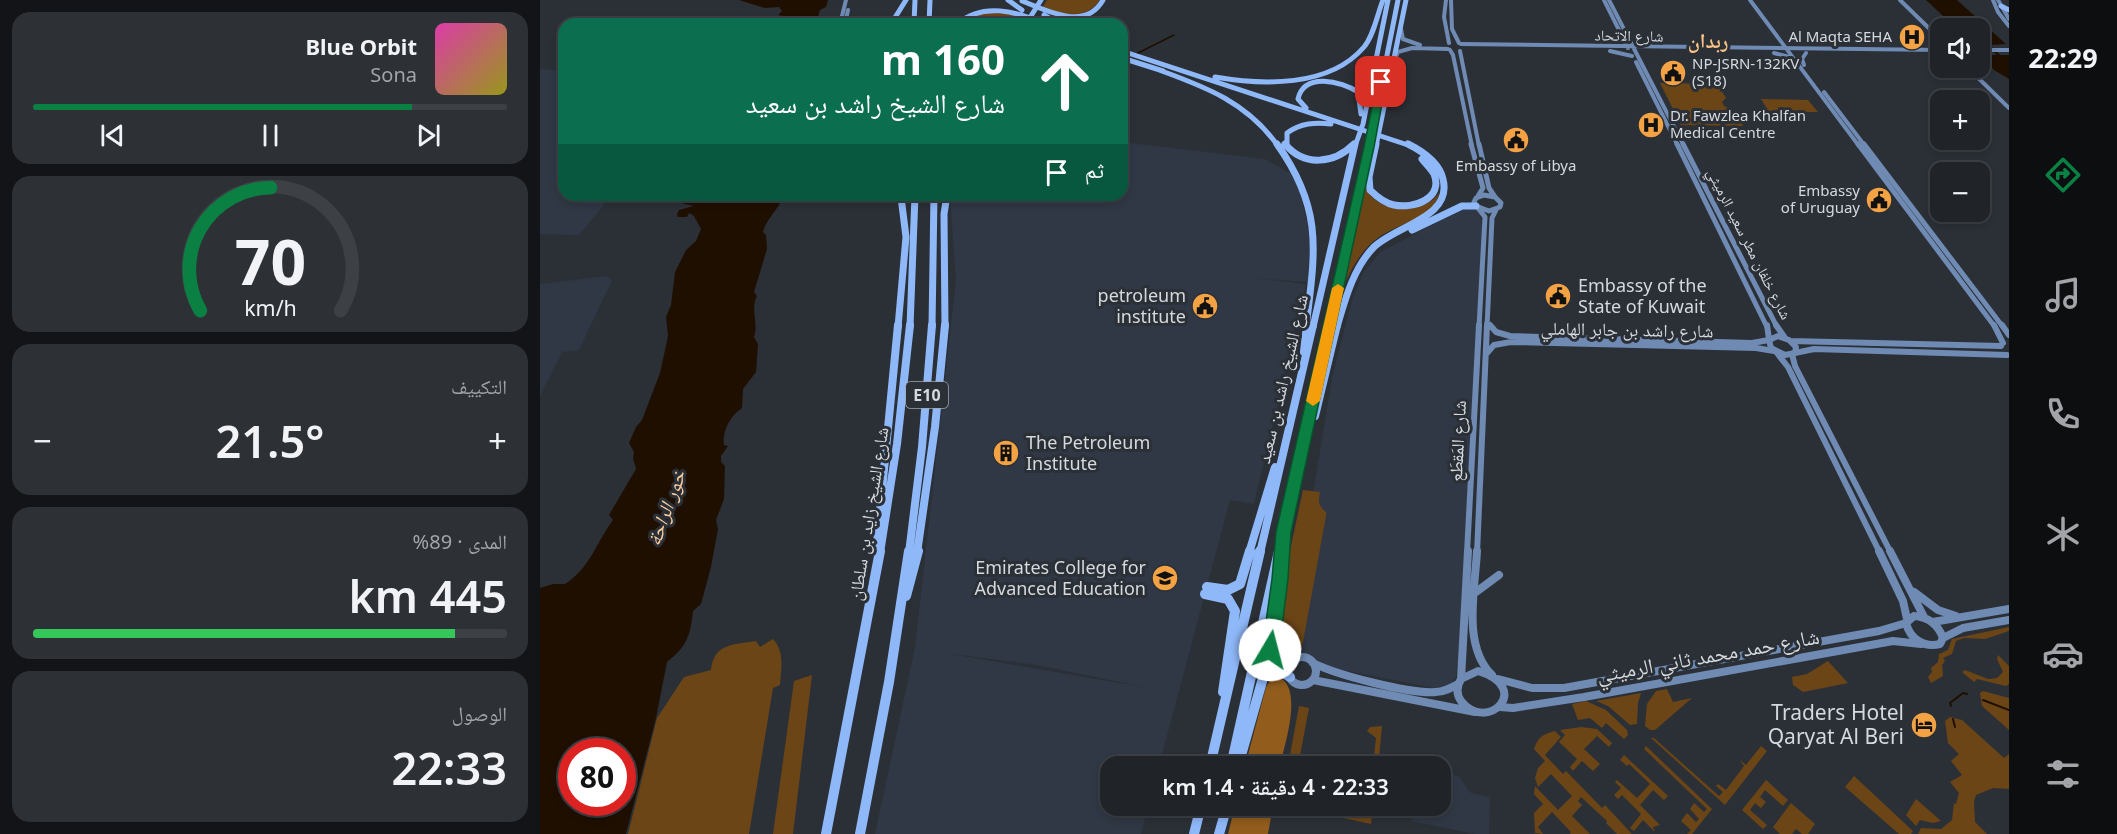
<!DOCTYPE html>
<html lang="ar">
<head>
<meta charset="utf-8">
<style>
	:root { --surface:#202429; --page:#2d3035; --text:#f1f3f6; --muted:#a2a4a8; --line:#3d4146; --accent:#0b8043 }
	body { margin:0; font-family:"Noto Sans","Noto Naskh Arabic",sans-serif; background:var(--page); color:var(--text); direction:rtl; height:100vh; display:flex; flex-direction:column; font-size:22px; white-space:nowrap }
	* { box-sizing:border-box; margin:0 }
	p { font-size:20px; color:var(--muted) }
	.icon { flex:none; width:33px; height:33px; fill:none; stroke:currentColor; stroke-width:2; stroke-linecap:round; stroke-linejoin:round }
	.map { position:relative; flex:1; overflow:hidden; direction:ltr }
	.drawer { display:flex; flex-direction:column; gap:12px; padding:12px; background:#121417; width:540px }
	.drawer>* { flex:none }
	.guide { position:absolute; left:18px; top:18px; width:570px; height:183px; border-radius:18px; box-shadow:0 3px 9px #0003,0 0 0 2px var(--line); direction:rtl; background:#0b6e4f; color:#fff; overflow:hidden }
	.buttons { position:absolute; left:1390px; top:18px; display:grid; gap:12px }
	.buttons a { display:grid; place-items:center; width:60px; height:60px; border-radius:12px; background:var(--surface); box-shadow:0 3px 9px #0003,0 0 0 2px var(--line); font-size:30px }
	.speed { position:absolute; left:18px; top:738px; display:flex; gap:12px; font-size:30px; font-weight:700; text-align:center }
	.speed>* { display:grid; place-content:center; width:78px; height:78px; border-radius:50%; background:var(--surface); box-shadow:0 3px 9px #0003,0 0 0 2px var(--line); line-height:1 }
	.speed .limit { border:9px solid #d22; background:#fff; color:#111 }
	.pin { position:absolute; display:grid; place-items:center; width:51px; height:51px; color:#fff; margin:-26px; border-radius:12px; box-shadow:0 3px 9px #0006 }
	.me { position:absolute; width:66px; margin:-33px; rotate:8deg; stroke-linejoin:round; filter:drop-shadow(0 0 4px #0008) }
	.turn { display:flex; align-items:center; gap:21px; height:126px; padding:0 24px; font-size:27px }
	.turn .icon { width:78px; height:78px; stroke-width:2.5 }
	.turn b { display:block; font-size:42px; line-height:51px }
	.then { display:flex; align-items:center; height:57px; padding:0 24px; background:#0003; gap:12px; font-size:22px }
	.big { font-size:45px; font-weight:600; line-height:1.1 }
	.drawer .tile { flex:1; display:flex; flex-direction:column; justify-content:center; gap:9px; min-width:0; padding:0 21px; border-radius:18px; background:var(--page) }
	.drawer .dial { align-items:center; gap:0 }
	.dial svg { height:156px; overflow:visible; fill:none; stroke:var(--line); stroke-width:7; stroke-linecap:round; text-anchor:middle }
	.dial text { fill:var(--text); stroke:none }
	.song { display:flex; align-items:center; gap:18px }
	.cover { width:72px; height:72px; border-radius:9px; background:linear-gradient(135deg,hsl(320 70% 55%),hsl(60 70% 35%)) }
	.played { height:6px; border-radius:3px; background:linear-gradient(90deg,var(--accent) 80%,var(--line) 80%) }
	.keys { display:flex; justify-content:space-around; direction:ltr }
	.heat { display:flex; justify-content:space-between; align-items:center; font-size:33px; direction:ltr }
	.charge { height:9px; border-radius:4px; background:linear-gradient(90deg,#34c759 89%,var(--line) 0) }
	.trip { position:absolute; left:560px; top:756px; width:351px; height:60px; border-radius:18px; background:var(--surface); box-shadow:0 3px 9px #0003,0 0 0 2px var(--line); font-weight:600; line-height:60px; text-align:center; direction:rtl }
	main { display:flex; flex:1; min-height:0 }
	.menu { display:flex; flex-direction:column; width:108px; justify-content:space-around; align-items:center; background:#0d0e10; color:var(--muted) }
	.menu .icon { width:42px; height:42px }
	.menu .on { color:var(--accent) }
	.menu b { font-size:27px; color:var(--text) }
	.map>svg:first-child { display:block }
	.built { fill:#303845; fill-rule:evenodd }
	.green { fill:#6c4516 }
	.forest { fill:#915c1c }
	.water { fill:#1f0f00; fill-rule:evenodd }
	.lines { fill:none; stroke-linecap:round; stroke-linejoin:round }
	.stream-far1 { stroke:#1f0f00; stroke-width:1.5 }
	.stream { stroke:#1f0f00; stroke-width:2 }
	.secondary-far3 { stroke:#6f8ab3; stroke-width:4 }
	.secondary-far2 { stroke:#6f8ab3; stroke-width:5 }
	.secondary-far1 { stroke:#6f8ab3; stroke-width:6 }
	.secondary { stroke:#6f8ab3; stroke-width:8 }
	.highway-far3 { stroke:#8fb8f9; stroke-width:5 }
	.highway-far2 { stroke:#8fb8f9; stroke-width:7 }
	.highway-far1 { stroke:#8fb8f9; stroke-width:8 }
	.highway { stroke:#8fb8f9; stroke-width:10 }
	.route { fill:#0b8043; stroke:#07532c; stroke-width:1.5 }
	.slow { fill:#f59e0b }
	.labels { text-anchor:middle; stroke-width:6; stroke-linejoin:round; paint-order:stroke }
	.far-street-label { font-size:15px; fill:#d5d9de; stroke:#2b3037 }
	.far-poi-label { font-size:15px; fill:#d5d9de; stroke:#2b3037; text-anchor:end }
	.shield { fill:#2b3037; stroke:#a2a6ac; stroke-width:1.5 }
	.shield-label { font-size:16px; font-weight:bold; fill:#d5d9de }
	.poi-label { font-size:18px; fill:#d5d9de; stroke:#2b3037; text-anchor:start }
	.street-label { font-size:18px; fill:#d5d9de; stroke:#2b3037 }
	.far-district-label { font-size:20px; font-weight:bold; fill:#fbc286; stroke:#2b3037 }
	.water-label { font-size:20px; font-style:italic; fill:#facc9e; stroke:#2b3037 }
	.near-street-label { font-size:21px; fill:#d5d9de; stroke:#2b3037 }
	.near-poi-label { font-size:21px; fill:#d5d9de; stroke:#2b3037; text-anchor:end }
</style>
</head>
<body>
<main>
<nav class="menu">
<b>22:29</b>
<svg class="icon on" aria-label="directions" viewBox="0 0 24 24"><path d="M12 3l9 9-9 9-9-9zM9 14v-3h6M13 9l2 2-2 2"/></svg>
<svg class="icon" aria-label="music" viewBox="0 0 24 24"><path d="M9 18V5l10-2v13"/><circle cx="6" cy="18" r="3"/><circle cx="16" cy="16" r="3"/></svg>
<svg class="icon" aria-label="phone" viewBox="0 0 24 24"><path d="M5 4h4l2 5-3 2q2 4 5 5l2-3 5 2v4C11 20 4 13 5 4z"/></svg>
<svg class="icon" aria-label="climate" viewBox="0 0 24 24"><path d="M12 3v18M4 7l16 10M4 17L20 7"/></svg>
<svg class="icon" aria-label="car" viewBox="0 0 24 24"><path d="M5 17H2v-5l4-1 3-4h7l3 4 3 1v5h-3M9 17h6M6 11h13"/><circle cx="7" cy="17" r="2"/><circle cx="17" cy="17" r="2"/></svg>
<svg class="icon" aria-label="filters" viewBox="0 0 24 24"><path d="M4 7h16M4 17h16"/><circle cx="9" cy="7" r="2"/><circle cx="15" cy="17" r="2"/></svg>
</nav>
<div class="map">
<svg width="1469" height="834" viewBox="0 0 1469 834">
	<rect width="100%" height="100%" fill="#2b3037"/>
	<path class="built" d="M0,69L24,71V195H72L39,235L0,234Z
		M582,142L724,159L752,174L760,193L770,234L768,282L715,278L766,284L714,504L690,500L619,766H570V806H608L601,834H335L375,648L416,280L410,196L582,195ZM405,653L497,665L604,687H603Z
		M925,207L939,210L942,228L919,654L916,677L908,686L894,688L788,667L755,648L751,629L792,378L812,300L824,271L841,252Z
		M67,276L72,280L39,350L22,352L0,396V284Z
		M900,772L918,776L931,793L950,797L949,834H935L872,821L873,806H900Z"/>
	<path class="green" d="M507,0H559V1C545,21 521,14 502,8Z
		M452,10L487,18L483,24H420L423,20Z
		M1120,83L1177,84L1186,98L1182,102L1184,106L1194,110L1203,126L1141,125Z
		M1221,99L1268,100L1278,112H1229Z
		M824,185C835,214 883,217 900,192C891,220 861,222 839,237C820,250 811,270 802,290Z
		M763,490L780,492C778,501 778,506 786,512V516L763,642L760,650L743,659L734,649L742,588Z
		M1469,627V631L1445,639L1424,638L1416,641L1412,654L1403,658L1405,661L1402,665L1403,676L1391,683L1388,677L1392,672L1391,668L1398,662L1399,654L1408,650L1412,639Z
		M233,639C245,652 241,669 240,685L233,688L209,834H88L117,718L144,677L171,670C174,643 193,645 216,641L220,647Z
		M1458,655L1469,666V684L1466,686L1437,679L1434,682L1422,672L1425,670L1448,679L1457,678L1463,672L1457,659Z
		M1288,661L1308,683L1263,692L1253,685L1252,677L1267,674Z
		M272,675L253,834H233L254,681Z
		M1127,689L1133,702L1152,698L1115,730H1110L1105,726L1107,704L1116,691Z
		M1443,691L1469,698V730L1442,706L1440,693Z
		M1101,693L1098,703L1097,724L1090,725L1068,706L1056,701Z
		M1046,701L1066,710L1087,730L1088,735L1084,739L1066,723L1062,728L1050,718L1038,720L1032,704Z
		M759,706L769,708L758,766H748Z
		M1410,717L1422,720L1464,758L1469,754V789L1453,788L1436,795L1434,801L1435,822L1447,834H1378L1381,828L1401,829L1412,820L1414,803L1416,804L1419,793L1410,782L1422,775L1411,761L1419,754L1408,743L1405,721Z
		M842,726L839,758L859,763L858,766H833L836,738L827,731L830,727Z
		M1041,727L1057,729L1072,743L1069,747L1057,736L1044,749L1060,764L1053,771L1042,761L1033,771L1030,767L1037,759L1019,742L1025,735L1020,730Z
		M1015,731L1021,737L1005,755L1023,774L1026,771L1062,808L1065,805L1092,834H1077L1066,823L1067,821L1041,797L1038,801L1042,805L1032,816L1050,834H1030L1031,832L1012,812L998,827L1003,834L995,833L994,813L1003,804L994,794L995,786L1018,810L1032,796L1011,774L998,787L995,778L998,768L1005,761L994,749C998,737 1003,734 1015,731Z
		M1111,738H1114L1179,796L1183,792L1176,786L1178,784L1186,790L1204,766L1200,760L1206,765L1221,746L1227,751L1185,805Z
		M1106,746L1172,809L1152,834H1147L1151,830L1141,821L1147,813L1156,822L1159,819L1150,809L1154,803L1164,812L1167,809L1104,749Z
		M1084,755L1128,796L1124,800L1113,790L1100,805L1120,825L1113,827L1115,832L1103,820L1094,831L1090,828L1101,814L1082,795L1078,799L1074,795L1081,788L1075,782L1077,780L1097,798L1110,784L1089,764L1087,766L1080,760Z
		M1314,776L1373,831L1371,834H1359L1305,787Z
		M1226,780L1248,800L1243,806L1225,790L1220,797L1226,802L1221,808L1215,803L1210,810L1227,825L1223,829L1202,810Z
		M1376,799L1401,821L1393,823L1380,820L1376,826L1366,815Z
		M1251,803L1275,824L1268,834H1262L1256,829L1252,834H1240L1233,827Z
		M807,806H833L831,824L794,816L793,813Z"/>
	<path class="forest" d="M733,676C767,680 744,745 740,766H705L726,687Z
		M695,806H733L728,834H688Z"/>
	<path class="water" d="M199,0H288L286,7L280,10L278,17L287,19V24H237L242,16L238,15L242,11L239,7L225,8Z
		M1386,0H1417L1466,44L1450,45L1460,55H1469V79L1454,70L1440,55H1457L1446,44H1440V28H1416Z
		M146,195H244C238,211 227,217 223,232L226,235L227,249L214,292L217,296C210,309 219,324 214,337L218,344L216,372L203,389L202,408C190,416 182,431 184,445L188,446L181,456V462L185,466L184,499L176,520L178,529L171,567L161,604L153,611C150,637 147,646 127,662L116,718L86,834H0V588L13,584H25C50,568 56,543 73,520L69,515L96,469L93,458L94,452L89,443L96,427L102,420L120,373L128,336L126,317L131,305L135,272L146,250L156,241L161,229L154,216L149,213L147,217H138L137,214L139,210L154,206L141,203ZM32,752H82V802H32Z"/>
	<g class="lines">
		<path class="stream-far1" d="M596,54L634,35"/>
		<path class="stream" d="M1443,700L1469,710
			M1411,706L1410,703L1423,693L1427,694
			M1413,719L1415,727"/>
		<path class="secondary-far3" d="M906,0L904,17L909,43
			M911,0L912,29L919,43
			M1064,0L1088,48
			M1069,0L1144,146
			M1210,0L1319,146
			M1360,0L1401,40
			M1453,0L1458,12L1469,26
			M1458,0L1469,19
			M300,24L306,0
			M305,24L308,10
			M861,29L863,39L880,45
			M921,44L1401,50
			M910,50L913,55L932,146
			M1440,50H1469
			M920,51L939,146
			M1070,51L1092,56
			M1234,53L1253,58
			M855,59L858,52L872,48L908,49
			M1096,62L1138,146
			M1264,65L1262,59L1266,53
			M1428,68L1469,108
			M1284,92L1325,146"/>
		<path class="secondary-far2" d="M931,144L943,188L938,196
			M939,144L949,188L955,197
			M1137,144L1227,327
			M1143,144L1237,327
			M1318,144L1455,327
			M1324,144L1463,327
			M355,195L377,199L398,195
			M944,195L955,197L961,203L960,207L949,211L936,206L934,202L936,198Z
			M938,208L945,217L939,327
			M947,322L951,327
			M947,327L952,218L956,210"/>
		<path class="secondary-far1" d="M950,325L956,332L970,336L1212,343L1229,340
			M1227,325L1229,339
			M1236,325L1245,338
			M1454,325L1463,343
			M1462,325L1469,335
			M1238,336L1249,340L1256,347L1255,353L1245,355L1231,348L1229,340Z
			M1251,341L1461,346
			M947,353L954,345L971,342L1216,348L1234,351
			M1237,353L1248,367L1340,553
			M1255,353L1274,349L1467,355
			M1252,354L1255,366L1351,553
			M927,553L939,325
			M937,553L947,325"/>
		<path class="secondary" d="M937,551C935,590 922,646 952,675
			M1339,551L1363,601L1367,619
			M1350,551L1384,617
			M936,592L959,575
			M1374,592L1398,610L1416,616
			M1374,616C1389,617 1398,624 1403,638L1400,644C1384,648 1370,639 1366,623Z
			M1393,622L1469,609
			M1403,638L1423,628L1469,620
			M748 671a14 14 0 1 1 28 0a14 14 0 1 1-28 0Z
			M773,663C797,675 869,694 896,692C904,692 911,688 918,684
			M938,671C994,688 947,734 921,701C916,694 917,686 921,679Z
			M921,679L928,551
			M958,679L992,688H1024L1339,631L1366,623
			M773,680L935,712
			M960,707L973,708L1044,697L1353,641L1381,644"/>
		<path class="highway-far3" d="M468,0L482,10
			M482,1C506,10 545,32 563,0
			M1461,6L1469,10
			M504,15L519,24
			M351,24L366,0
			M374,24L375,0
			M389,24L390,0
			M417,24C443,2 476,11 505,24
			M486,24L501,0
			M582,51L871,146
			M582,58L623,71
			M619,70C666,87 708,103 738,146
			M675,77C722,85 789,88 824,47C834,35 837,15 843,0
			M766,108L758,99C764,72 801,81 818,92L821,114
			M747,146V133C761,123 775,122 791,124
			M812,146L814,144
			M815,146L823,124L848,0
			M829,146L858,0
			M836,146L866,0"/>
		<path class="highway-far2" d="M737,144C784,210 775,252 766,327
			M745,144C764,167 794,164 814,144
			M836,144L829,177L830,190C837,197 844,203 854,205C873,209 904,199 894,174C891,169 886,164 882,159
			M872,230L922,206H936
			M358,327L366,237L361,197
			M370,327L375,195
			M392,327L394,195
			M405,327L404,214L407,195
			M773,327L815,144
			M789,327L829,144
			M797,327C805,300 813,269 833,248C854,226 913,218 903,179C899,162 882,151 868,144"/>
		<path class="highway-far1" d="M764,352L767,325
			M775,416L797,325
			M336,552L358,325
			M340,553L357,444L370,325
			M369,553L382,447L392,325
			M377,553L395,427L405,325
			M709,553L735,467
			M720,553L773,325
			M738,553L789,325"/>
		<path class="highway" d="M742,559L730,650L735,658L753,661
			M667,587L688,590L700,584L710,551
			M665,594L688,599L695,611L683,692
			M366,596L378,551
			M670,766L720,551
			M691,766L739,551
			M698,766L723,678L732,671L742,672L750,677
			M286,834L340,551
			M320,834L349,682L369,551
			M654,834L661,806
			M679,834L687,806"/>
	</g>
	<path class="route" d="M841,79L846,82L834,147L751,532L748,579L739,650L736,656L730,658L724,656L722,650L732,579L736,532L824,147L837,82Z"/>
	<path class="slow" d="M798,284L804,288L780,401L773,406L766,401L792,288Z"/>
	<defs>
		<symbol id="hospital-disc" viewBox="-11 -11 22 22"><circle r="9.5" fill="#f4a344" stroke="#2b3037"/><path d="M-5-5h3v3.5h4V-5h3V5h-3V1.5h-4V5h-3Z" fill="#111"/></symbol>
		<symbol id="civic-disc" viewBox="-11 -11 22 22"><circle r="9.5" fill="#f4a344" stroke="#2b3037"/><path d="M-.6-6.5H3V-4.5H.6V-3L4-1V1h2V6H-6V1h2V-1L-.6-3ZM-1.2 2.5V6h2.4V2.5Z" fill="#111"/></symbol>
		<symbol id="building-disc" viewBox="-11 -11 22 22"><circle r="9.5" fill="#f4a344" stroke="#2b3037"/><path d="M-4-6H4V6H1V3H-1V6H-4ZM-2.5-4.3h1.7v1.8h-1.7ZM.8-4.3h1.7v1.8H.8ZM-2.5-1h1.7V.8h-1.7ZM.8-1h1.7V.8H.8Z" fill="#111"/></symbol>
		<symbol id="school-disc" viewBox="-11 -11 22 22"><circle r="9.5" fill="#f4a344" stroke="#2b3037"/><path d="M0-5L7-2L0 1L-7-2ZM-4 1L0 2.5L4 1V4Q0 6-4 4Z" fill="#111"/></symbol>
		<symbol id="hotel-disc" viewBox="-11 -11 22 22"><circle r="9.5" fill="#f4a344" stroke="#2b3037"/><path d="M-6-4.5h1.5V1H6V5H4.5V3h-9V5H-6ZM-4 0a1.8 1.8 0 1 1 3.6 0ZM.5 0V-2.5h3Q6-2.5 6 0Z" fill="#111"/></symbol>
	</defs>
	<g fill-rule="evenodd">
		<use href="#hospital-disc" x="1357" y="22" width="30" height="30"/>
		<use href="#civic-disc" x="1118" y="58" width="30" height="30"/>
		<use href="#hospital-disc" x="1096" y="110" width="30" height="30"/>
		<use href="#civic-disc" x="961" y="125" width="30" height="30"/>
		<use href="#civic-disc" x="1324" y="185" width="30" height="30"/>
		<use href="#civic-disc" x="1003" y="281" width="30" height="30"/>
		<use href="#civic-disc" x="650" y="291" width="30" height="30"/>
		<use href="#building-disc" x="451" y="438" width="30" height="30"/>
		<use href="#school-disc" x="610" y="563" width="30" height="30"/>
		<use href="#hotel-disc" x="1369" y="710" width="30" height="30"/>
	</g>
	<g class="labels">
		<g class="far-street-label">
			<text transform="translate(1089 36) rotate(1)" y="5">شارع الاتحاد</text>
			<text transform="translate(1209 244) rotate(63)" y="5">شارع خلفان مطر سعيد الرميثي</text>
		</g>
		<g class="far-poi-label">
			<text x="1352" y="42">Al Maqta SEHA</text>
			<text x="1152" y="69" text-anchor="start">NP-JSRN-132KV<tspan x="1152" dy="17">(S18)</tspan></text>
			<text x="1130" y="121" text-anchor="start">Dr. Fawzlea Khalfan<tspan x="1130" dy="17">Medical Centre</tspan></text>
			<text x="976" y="171" text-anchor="middle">Embassy of Libya</text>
			<text x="1320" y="196">Embassy<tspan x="1320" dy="17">of Uruguay</tspan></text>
		</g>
		<rect class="shield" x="366" y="382" width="42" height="26" rx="4.5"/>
		<g class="shield-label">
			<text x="387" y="401">E10</text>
		</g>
		<g class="poi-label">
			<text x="1038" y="292">Embassy of the<tspan x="1038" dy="21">State of Kuwait</tspan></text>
			<text x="646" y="302" text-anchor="end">petroleum<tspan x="646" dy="21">institute</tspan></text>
			<text x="486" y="449">The Petroleum<tspan x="486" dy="21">Institute</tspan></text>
			<text x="606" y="574" text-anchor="end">Emirates College for<tspan x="606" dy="21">Advanced Education</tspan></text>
		</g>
		<g class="street-label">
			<text transform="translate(1087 330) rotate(1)" y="6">شارع راشد بن جابر الهاملي</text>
			<text transform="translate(743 379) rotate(-77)" y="6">شارع الشيخ راشد بن سعيد</text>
			<text transform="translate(918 441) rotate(-87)" y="6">شارع المَقطَع</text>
			<text transform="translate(329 514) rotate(-81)" y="6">شارع الشيخ زايد بن سلطان</text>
		</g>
		<g class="far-district-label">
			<text x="1168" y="48">ربدان</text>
		</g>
		<g class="water-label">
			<text transform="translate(126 508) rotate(-70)" y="7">خور الراحة</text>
		</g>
		<g class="near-street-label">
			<text transform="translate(1168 656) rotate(-10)" y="7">شارع حمد محمد ثاني الرميثي</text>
		</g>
		<g class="near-poi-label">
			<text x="1364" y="720">Traders Hotel<tspan x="1364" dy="24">Qaryat Al Beri</tspan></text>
		</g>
	</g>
</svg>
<div class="buttons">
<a><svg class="icon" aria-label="sound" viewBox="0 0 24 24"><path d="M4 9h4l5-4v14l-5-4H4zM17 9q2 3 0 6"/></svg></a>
<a>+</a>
<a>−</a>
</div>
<div class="speed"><div class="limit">80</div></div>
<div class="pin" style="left:841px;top:82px;background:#d93025"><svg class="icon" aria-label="arrive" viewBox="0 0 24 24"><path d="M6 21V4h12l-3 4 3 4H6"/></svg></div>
<svg class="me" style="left:730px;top:650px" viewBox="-20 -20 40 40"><circle r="19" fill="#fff"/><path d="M0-13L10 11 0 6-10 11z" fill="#0b8043"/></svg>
<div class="trip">22:33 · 4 دقيقة · 1.4 km</div>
<div class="guide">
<div class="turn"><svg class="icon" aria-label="ahead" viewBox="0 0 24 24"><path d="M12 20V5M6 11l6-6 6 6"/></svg><div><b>160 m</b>شارع الشيخ راشد بن سعيد</div></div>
<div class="then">ثم<svg class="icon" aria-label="arrive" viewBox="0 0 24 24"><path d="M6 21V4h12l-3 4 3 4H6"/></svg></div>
</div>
</div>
<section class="drawer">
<div class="tile">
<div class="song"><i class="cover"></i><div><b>Blue Orbit</b><p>Sona</p></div></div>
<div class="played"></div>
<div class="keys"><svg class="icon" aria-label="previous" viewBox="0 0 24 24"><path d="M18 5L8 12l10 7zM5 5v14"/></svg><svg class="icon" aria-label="pause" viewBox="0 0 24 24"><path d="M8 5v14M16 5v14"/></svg><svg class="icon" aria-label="next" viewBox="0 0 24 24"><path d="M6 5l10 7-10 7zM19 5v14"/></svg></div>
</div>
<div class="tile dial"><svg viewBox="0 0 100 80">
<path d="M14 69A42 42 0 1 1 86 69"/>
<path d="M14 69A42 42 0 0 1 50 6" stroke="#0b8043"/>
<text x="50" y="56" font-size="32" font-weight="700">70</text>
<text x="50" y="72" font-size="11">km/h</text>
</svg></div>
<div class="tile"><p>التكييف</p>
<div class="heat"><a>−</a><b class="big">21.5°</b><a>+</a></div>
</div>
<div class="tile"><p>المدى · 89%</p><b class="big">445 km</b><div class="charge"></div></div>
<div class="tile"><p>الوصول</p><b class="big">22:33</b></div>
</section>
</main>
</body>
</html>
